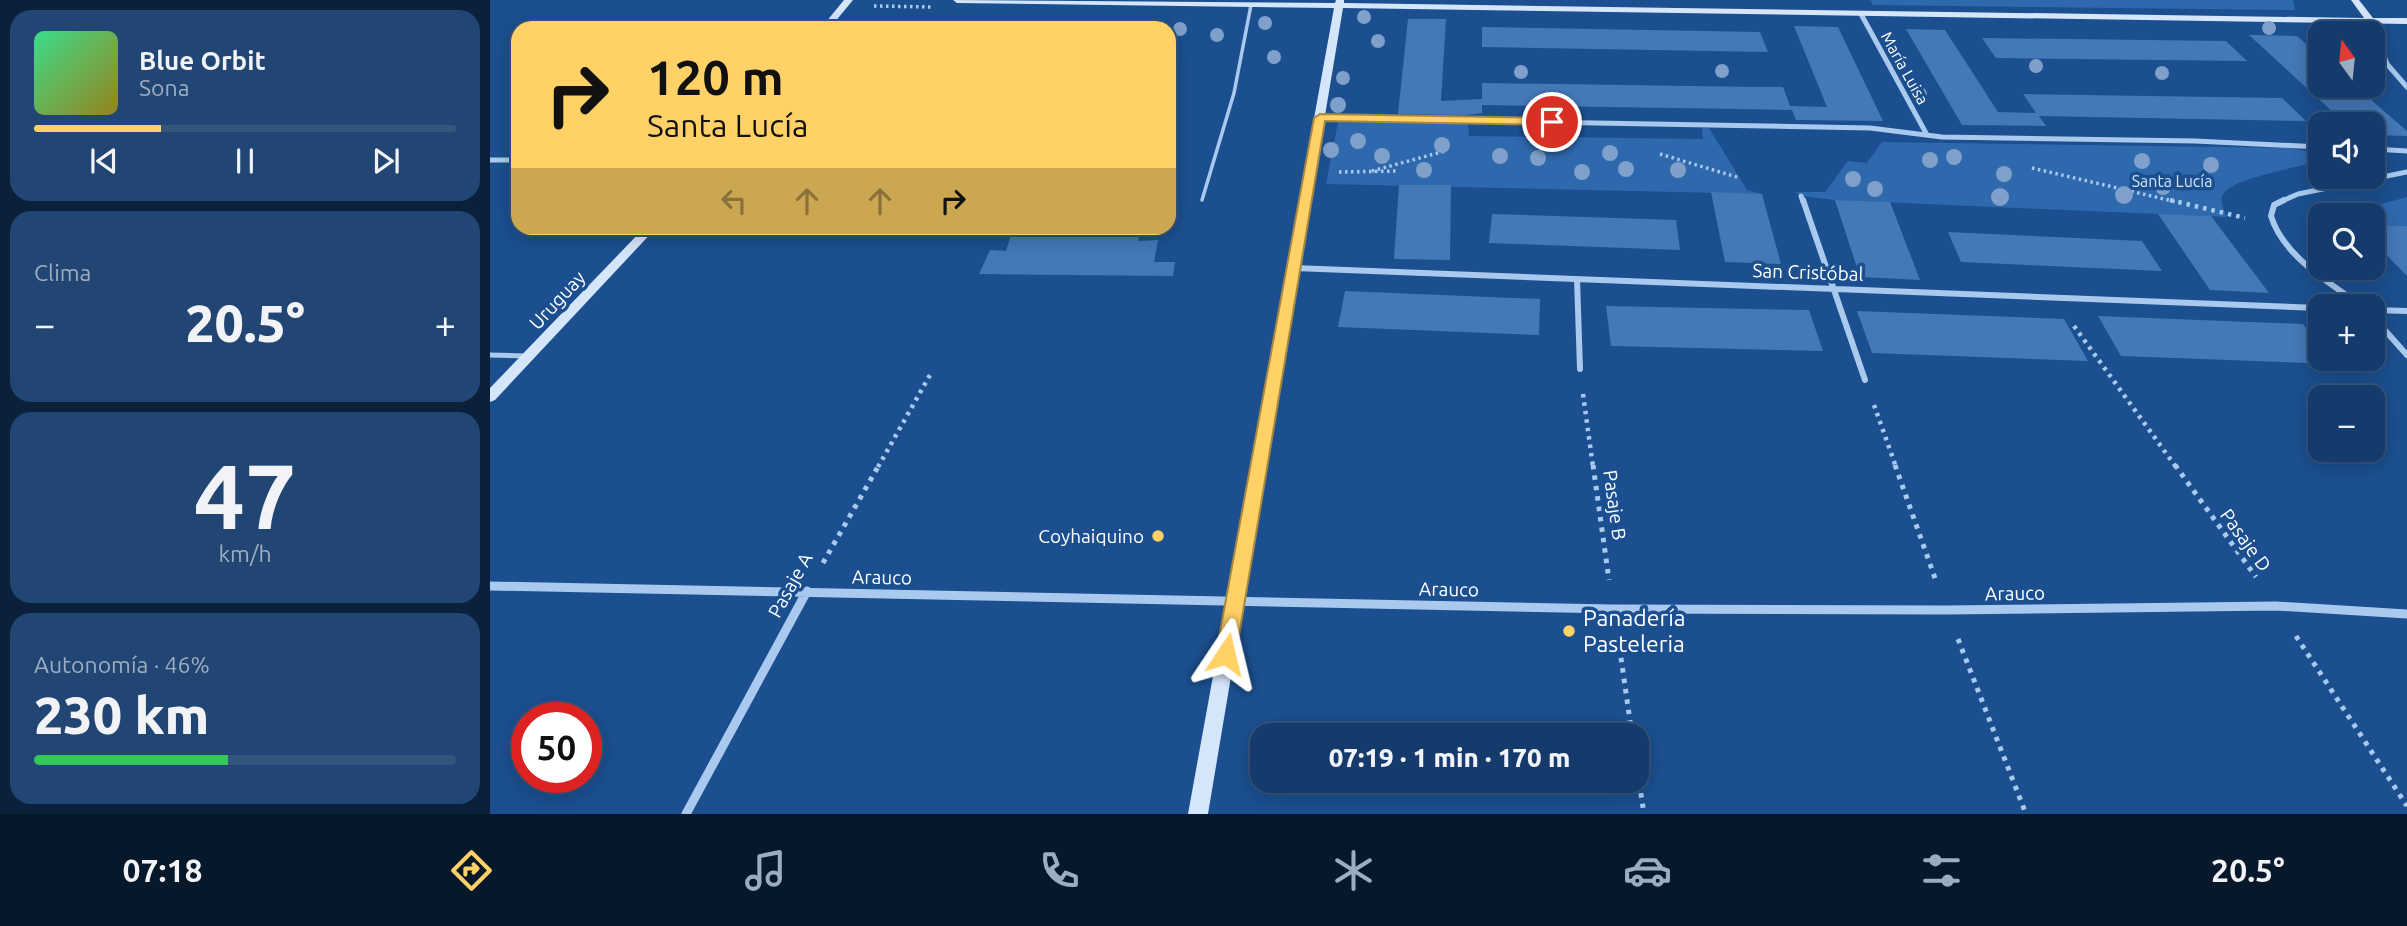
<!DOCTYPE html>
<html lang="es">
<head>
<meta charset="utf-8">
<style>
	:root { --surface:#143b6b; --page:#214673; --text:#f1f3f6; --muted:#9dadc1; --line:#33557e; --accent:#ffd166 }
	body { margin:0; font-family:Ubuntu,sans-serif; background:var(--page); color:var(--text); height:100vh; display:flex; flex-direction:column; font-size:26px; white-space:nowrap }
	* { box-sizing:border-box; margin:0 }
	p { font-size:23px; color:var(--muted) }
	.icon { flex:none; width:38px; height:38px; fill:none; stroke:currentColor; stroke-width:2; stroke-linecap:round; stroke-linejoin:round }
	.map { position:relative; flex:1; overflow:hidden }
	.sheet { display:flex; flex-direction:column; gap:10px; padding:10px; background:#0b203b; width:490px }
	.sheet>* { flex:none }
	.top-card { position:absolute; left:21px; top:21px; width:665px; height:214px; border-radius:21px; box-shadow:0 4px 18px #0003,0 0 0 2px var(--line); background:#ffd166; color:#111; overflow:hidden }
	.needle { width:46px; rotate:345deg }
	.tools { position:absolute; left:1818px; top:21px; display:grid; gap:14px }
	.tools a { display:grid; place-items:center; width:77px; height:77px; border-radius:14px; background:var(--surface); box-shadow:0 4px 18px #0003,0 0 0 2px var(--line); font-size:35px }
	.speed { position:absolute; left:21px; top:702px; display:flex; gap:14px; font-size:35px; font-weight:700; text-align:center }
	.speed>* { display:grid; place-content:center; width:91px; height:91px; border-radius:50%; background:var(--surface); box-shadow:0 4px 18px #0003,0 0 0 2px var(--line); line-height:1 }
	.speed .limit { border:10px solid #d22; background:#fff; color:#111 }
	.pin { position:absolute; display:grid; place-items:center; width:60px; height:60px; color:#fff; margin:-30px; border:4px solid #fff; border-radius:50%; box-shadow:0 2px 7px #0007 }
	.me { position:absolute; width:77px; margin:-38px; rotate:10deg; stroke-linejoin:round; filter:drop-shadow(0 0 5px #0008) }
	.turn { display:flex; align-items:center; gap:24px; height:147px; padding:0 21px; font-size:32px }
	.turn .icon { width:91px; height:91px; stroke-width:2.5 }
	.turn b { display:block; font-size:49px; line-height:60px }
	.lanes { display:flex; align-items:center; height:66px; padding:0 21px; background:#0003; justify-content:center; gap:35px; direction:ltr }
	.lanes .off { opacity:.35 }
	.big { font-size:52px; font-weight:800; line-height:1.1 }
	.sheet .tile { flex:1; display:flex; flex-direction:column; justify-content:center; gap:10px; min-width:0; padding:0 24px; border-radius:21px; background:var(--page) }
	.sheet .dial { align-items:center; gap:0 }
	.dial b { font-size:91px; line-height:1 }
	.song { display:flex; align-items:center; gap:21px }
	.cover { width:84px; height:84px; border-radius:10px; background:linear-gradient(135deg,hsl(150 70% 55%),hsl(50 70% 35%)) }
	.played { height:7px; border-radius:4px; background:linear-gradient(90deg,var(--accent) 30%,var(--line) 30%) }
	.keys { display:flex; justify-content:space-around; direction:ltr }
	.heat { display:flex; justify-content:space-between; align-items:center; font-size:38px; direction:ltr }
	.charge { height:10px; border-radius:5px; background:linear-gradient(90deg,#34c759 46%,var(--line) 0) }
	.trip { position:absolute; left:760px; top:723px; width:399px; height:70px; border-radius:21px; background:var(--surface); box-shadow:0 4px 18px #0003,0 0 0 2px var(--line); font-weight:800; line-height:70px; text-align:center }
	.tab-bar { display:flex; height:112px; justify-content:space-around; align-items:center; background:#08182b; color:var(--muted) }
	.tab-bar .icon { width:49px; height:49px }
	.tab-bar .current { color:var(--accent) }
	.tab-bar b { font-size:32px; color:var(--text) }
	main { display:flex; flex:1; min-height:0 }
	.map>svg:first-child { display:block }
	.green { fill:#2e69ad }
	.building { fill:#4478b7 }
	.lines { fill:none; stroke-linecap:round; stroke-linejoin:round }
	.path-far2 { stroke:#a9c9ee; stroke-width:3.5; stroke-dasharray:2.5 3.5; stroke-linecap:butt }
	.path-far1 { stroke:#a9c9ee; stroke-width:4.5; stroke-dasharray:3.5 5; stroke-linecap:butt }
	.path { stroke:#a9c9ee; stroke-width:5; stroke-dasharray:4.5 6; stroke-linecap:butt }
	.lane-far1 { stroke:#a9c9ee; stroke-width:3.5 }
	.lane { stroke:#a9c9ee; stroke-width:5 }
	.street-far2 { stroke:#a9c9ee; stroke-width:5 }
	.street-far1 { stroke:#a9c9ee; stroke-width:6 }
	.street { stroke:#a9c9ee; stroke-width:9 }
	.secondary { fill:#d6e6fa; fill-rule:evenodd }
	.tree { fill:#7ea0ca }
	.route { fill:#ffd166; stroke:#a68842; stroke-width:2 }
	.poi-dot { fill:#ffd166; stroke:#1b4f8f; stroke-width:2.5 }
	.labels { text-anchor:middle; stroke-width:7; stroke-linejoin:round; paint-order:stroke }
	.far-street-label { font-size:16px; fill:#fff; stroke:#1b4f8f }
	.far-park-label { font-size:16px; fill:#cfe3fa; stroke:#1b4f8f }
	.street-label { font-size:19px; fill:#fff; stroke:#1b4f8f }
	.poi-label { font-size:19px; fill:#fff; stroke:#1b4f8f; text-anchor:end }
	.near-poi-label { font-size:23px; fill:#fff; stroke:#1b4f8f; text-anchor:start }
</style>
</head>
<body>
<main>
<section class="sheet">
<div class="tile">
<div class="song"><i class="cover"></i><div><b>Blue Orbit</b><p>Sona</p></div></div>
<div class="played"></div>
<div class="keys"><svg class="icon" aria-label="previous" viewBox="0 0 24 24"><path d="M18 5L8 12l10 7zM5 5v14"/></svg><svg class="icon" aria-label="pause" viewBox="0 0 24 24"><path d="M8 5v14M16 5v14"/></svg><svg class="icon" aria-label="next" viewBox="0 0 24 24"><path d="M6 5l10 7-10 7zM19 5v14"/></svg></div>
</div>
<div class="tile"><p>Clima</p>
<div class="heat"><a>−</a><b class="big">20.5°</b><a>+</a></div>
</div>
<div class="tile dial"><b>47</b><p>km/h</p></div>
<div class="tile"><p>Autonomía · 46%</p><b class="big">230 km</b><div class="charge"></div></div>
</section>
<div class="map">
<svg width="1917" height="814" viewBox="0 0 1917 814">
	<rect width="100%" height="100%" fill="#1b4f8f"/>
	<path class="green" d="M1380,0H1803L1805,10L1383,5Z
		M848,122L978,124L979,136L1213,139L1212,128H1219L1257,190L1272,194L836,184Z
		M1392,142L1801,148L1830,154V160C1811,168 1740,177 1732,196C1730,202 1735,211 1736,217L1345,200L1311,196L1306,192H1335L1358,161L1377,163Z
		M1917,197V226L1883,225V215H1852Z"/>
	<path class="building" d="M918,19H956L951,101L992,99V83L1268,87H1293L1300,106L1337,107L1304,26L1348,27L1393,121L1306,120L1302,110L1250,109L992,105V113L976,115L908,114Z
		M992,27L1270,32L1278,52L992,47Z
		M1416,29L1455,30L1508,112L1546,113L1533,94L1792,98L1816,121L1549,116L1556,126L1472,125Z
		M1759,35L1807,36L1830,56V86H1865L1917,131V136L1883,135V124H1856Z
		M1492,38L1736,41L1757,61L1506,58Z
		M909,185H961L960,260L904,259Z
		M1221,192L1272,194L1291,264L1235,262Z
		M1345,200L1400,202L1430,280L1370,277Z
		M1002,214L1186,220L1190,250L999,243Z
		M1668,214L1721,216L1779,293L1720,290Z
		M1883,225L1917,226V276L1883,241Z
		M523,228H650L648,241L668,240L664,262H685L683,276L489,274L500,250L516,251Z
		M1458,232L1652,241L1672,271L1471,262Z
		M855,291L1050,299L1049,335L848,327Z
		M1116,306L1319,310L1333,351L1121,346Z
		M1367,311L1574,319L1598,361L1382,353Z
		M1608,316L1813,324L1830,345V359H1841L1845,364L1631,356Z"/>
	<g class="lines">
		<path class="path-far2" d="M384,6L442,7
			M1170,154L1250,178
			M1542,168L1687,202
			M882,171L955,151
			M849,172L909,171"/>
		<path class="path-far1" d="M1680,200L1755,218
			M1584,326L1686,467
			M1093,394L1103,467
			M1384,405L1406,467
			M388,467L440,375"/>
		<path class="path" d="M1103,465L1119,580
			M1405,465L1446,581
			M1685,465L1766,577
			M333,563L389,465
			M1806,636L1917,806
			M1128,637L1142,735
			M1468,639L1536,814
			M1146,762L1154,814"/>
		<path class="lane-far1" d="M712,200L744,93L761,5"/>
		<path class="lane" d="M0,355L37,356"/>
		<path class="street-far2" d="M1371,14L1437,135
			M1880,20L1897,64L1917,87
			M830,118L1380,128L1452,137L1705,141L1830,147
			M1883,149L1917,151
			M0,160H28
			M1311,196L1313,202
			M1790,202L1808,194L1917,172"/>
		<path class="street-far1" d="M1313,200L1375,380
			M1794,200L1784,205L1781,216C1793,256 1840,283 1872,306
			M804,268L1830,308
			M1087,279L1090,369
			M1883,310L1917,311
			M1883,317L1917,355"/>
		<path class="street" d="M0,586L1123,609L1456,610L1786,606L1917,614
			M196,814L317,591"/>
		<path class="secondary" d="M354,0H363L340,28H331Z
			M463,0L845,3L846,0H854V3L1874,18L1861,0H1869L1883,18H1917V24L853,8L718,814H698L844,8L467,3Z
			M154,228H166L5,400L0,402V388Z"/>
	</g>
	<g class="tree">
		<circle cx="874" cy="17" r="7"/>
		<circle cx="775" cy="23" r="7"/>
		<circle cx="1779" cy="28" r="7"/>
		<circle cx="690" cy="29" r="7"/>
		<circle cx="727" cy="35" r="7"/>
		<circle cx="888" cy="41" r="7"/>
		<circle cx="784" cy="57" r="7"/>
		<circle cx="1546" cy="66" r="7"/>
		<circle cx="1232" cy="71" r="7"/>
		<circle cx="1031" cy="72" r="7"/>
		<circle cx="1672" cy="73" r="7"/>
		<circle cx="853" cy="78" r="7"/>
		<circle cx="1430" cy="94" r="7"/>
		<circle cx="848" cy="105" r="8"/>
		<circle cx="868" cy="141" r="8"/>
		<circle cx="952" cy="145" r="8"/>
		<circle cx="841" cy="150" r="8"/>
		<circle cx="1120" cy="153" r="8"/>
		<circle cx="892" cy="156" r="8"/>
		<circle cx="1010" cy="156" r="8"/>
		<circle cx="1464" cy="157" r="8"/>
		<circle cx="1048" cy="158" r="8"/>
		<circle cx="1440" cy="160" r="8"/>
		<circle cx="1652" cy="161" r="8"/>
		<circle cx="1721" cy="165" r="8"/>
		<circle cx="1136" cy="169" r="8"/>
		<circle cx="934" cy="170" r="8"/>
		<circle cx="1188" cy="170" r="8"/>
		<circle cx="1092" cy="172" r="8"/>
		<circle cx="1514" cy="174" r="8"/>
		<circle cx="1363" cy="179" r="8"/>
		<circle cx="1673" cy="187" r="8"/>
		<circle cx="1385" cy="189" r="8"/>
		<circle cx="1634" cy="195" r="9"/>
		<circle cx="1510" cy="197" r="9"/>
	</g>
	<path class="route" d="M830,114L1062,118L1068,122L1062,125L835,121L746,654L743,660L736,663L729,660L726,654L824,118Z"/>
	<g class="poi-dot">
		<circle cx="668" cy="536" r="7"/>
		<circle cx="1079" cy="631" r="7"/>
	</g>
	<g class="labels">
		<g class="far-street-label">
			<text transform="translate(1415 68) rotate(61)" y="6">María Luisa</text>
		</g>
		<g class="far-park-label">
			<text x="1682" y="187">Santa Lucía</text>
		</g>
		<g class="street-label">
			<text transform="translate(1318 272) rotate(2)" y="7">San Cristóbal</text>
			<text transform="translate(67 300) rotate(-47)" y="7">Uruguay</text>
			<text transform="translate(1125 505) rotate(82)" y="7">Pasaje B</text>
			<text transform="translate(1756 540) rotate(54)" y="7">Pasaje D</text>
			<text transform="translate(392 577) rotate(1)" y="7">Arauco</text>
			<text transform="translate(300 585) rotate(-61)" y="7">Pasaje A</text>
			<text transform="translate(959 589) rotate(1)" y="7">Arauco</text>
			<text transform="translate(1525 593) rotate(-1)" y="7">Arauco</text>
		</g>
		<g class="poi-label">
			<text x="654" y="543">Coyhaiquino</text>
		</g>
		<g class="near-poi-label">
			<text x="1093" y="626">Panadería<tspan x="1093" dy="26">Pasteleria</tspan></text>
		</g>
	</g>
</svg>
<div class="tools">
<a><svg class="needle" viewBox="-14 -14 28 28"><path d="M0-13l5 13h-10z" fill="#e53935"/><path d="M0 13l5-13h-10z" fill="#9dadc1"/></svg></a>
<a><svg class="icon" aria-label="sound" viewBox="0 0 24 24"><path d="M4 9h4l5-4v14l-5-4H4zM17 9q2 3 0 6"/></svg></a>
<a><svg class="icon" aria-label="search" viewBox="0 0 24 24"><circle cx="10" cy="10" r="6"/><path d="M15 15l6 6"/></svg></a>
<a>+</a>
<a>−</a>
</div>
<div class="speed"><div class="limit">50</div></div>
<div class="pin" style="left:1062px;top:122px;background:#d93025"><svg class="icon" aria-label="arrive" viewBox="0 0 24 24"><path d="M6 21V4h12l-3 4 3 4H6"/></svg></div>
<svg class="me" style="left:736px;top:654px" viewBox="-20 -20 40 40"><path d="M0-17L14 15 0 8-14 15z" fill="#ffd166" stroke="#fff" stroke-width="4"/></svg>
<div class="trip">07:19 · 1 min · 170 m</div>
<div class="top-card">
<div class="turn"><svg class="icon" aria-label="right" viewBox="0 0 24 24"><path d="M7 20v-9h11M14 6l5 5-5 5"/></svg><div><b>120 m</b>Santa Lucía</div></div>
<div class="lanes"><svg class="icon off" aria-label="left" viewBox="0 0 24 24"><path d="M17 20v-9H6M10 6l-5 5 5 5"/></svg><svg class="icon off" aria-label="ahead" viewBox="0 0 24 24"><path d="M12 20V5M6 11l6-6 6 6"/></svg><svg class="icon off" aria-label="ahead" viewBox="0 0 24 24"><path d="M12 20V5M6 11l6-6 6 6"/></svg><svg class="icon" aria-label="right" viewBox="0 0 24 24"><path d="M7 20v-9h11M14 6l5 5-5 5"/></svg></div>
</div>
</div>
</main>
<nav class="tab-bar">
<b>07:18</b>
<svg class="icon current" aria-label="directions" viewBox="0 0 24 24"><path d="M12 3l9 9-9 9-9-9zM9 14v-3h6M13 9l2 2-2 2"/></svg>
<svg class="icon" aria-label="music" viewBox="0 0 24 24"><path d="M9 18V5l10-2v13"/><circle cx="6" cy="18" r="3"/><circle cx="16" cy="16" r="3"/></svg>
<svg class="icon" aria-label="phone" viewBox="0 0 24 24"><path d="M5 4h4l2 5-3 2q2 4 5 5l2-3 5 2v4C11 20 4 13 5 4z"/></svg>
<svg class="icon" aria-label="climate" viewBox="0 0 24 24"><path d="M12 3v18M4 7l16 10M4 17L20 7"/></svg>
<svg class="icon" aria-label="car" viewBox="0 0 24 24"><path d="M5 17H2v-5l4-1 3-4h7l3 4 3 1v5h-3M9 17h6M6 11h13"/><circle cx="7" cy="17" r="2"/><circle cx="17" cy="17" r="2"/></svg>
<svg class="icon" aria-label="filters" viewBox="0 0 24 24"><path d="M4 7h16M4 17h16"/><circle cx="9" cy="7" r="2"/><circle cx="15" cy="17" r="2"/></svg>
<b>20.5°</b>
</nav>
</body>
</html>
